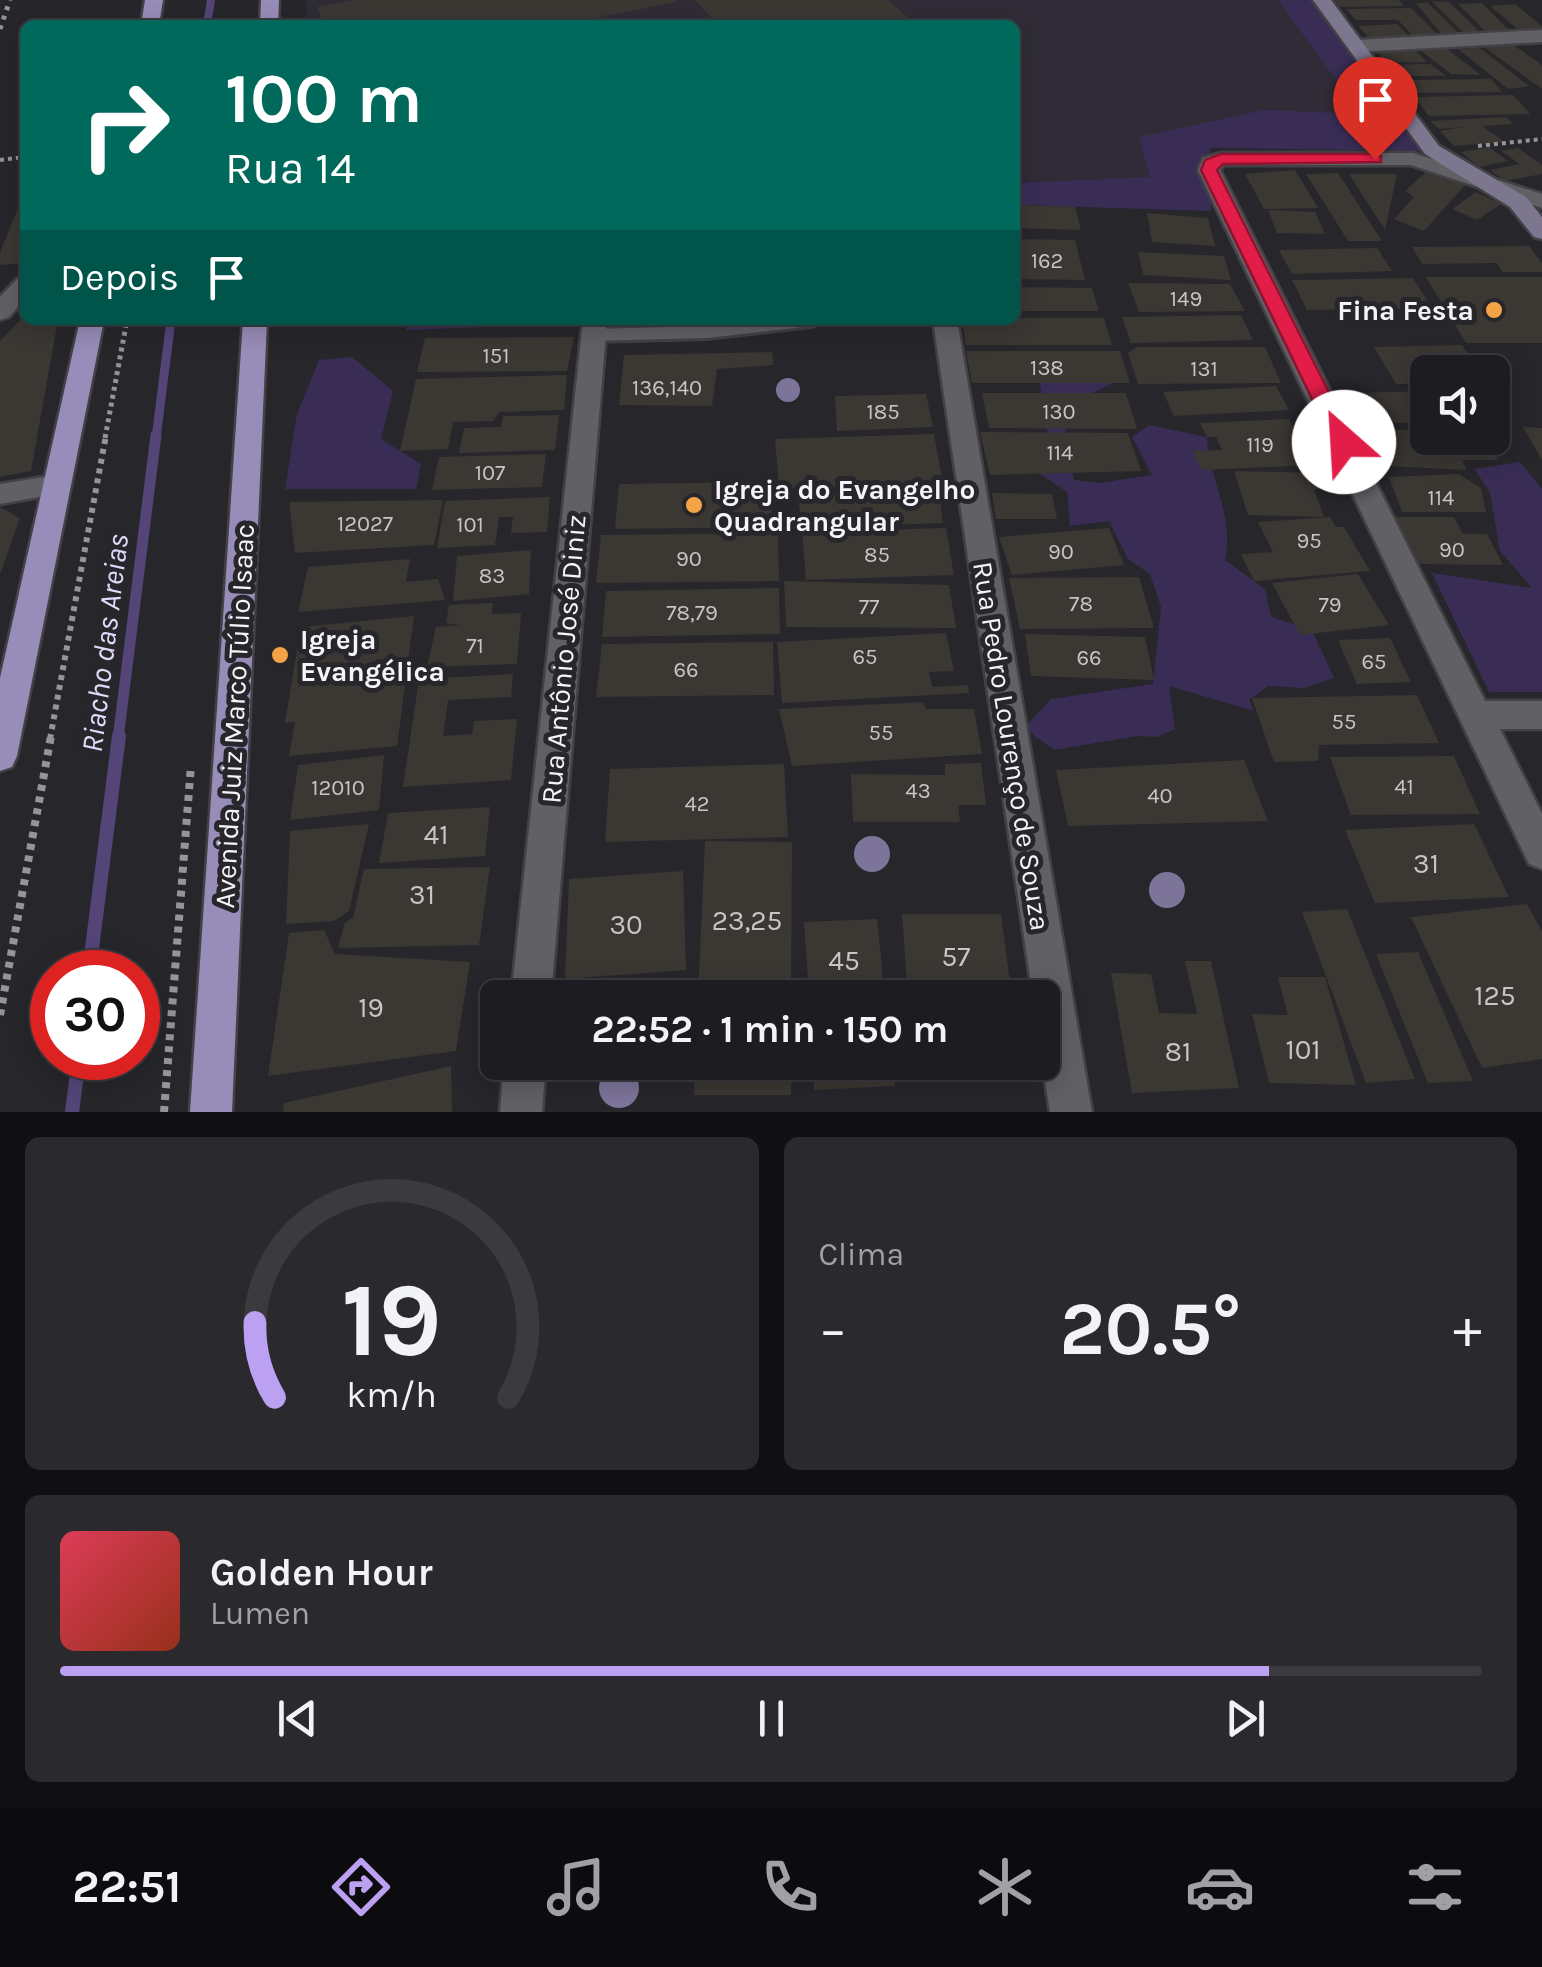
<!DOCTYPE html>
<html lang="pt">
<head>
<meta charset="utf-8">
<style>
	:root { --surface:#1d1c20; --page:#2a292d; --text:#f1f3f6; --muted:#a0a1a5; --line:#3b3a3e; --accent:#bca0f2 }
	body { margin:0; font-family:Karla,sans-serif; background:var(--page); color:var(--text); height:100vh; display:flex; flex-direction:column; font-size:38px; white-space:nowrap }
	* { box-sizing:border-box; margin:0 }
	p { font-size:32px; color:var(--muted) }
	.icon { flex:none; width:55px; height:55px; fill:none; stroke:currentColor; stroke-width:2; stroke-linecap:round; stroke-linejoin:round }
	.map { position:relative; height:1112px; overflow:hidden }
	.side { display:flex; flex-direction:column; gap:25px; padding:25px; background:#100f12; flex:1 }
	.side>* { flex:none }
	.top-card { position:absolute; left:20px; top:20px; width:1000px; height:305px; border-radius:15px; box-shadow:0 5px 25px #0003,0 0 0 2px var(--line); background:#00695c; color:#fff; overflow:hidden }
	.controls { position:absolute; left:1410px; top:355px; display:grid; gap:20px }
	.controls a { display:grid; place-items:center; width:100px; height:100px; border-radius:15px; background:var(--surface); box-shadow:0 5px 25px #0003,0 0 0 2px var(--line); font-size:50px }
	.speed { position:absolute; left:30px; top:950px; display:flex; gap:20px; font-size:50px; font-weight:700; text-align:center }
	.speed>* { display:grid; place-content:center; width:130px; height:130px; border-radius:50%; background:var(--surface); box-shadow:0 5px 25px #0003,0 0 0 2px var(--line); line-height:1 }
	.speed .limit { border:15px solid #d22; background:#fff; color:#111 }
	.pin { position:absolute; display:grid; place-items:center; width:85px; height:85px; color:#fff; margin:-102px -42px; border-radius:50% 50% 50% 0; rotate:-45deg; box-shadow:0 0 10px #0007 }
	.pin .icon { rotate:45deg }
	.me { position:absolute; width:110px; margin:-55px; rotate:334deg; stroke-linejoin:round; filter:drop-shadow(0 0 8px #0008) }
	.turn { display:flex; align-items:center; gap:35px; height:210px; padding:0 40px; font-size:45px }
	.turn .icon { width:130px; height:130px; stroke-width:2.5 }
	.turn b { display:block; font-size:70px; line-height:85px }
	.then { display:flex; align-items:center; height:95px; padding:0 40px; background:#0003; gap:20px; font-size:38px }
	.big { font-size:75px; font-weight:700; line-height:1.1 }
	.side .card { flex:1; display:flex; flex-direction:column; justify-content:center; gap:15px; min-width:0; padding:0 35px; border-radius:15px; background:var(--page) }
	.side .dial { align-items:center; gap:0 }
	.dial svg { height:260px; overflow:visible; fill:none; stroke:var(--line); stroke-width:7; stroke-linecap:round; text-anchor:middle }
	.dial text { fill:var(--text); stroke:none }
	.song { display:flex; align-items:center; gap:30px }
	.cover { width:120px; height:120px; border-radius:15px; background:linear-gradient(135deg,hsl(350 70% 55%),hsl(10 70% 35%)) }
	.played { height:10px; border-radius:5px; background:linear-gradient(90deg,var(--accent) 85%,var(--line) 85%) }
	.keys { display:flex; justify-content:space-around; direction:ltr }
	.heat { display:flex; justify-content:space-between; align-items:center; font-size:55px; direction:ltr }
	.side .tiles { flex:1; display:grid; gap:25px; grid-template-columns:1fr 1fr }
	.card:last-child { grid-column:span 2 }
	.trip { position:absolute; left:480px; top:980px; width:580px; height:100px; border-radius:15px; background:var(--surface); box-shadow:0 5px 25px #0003,0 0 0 2px var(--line); font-weight:700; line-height:100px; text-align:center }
	.dock { display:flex; height:160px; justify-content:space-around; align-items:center; background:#0c0b0d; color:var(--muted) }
	.dock .icon { width:70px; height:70px }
	.dock .selected { color:var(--accent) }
	.dock b { font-size:45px; color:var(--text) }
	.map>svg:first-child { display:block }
	.built { fill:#2f2c37 }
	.green { fill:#392d55 }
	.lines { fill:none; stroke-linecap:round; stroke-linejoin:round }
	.stream-far3 { stroke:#544579; stroke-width:8 }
	.stream-far2 { stroke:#544579; stroke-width:9 }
	.stream-far1 { stroke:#544579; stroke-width:11 }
	.stream { stroke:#544579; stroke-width:14 }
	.building { fill:#3b3733 }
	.lane-casing { stroke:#424145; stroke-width:6 }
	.street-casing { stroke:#424145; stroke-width:5 }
	.secondary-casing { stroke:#424145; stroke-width:5 }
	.primary-casing { stroke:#424145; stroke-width:5 }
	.path-far3 { stroke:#959499; stroke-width:4; stroke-dasharray:4 4; stroke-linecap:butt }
	.path-far2 { stroke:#959499; stroke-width:5; stroke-dasharray:4 4; stroke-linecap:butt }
	.path-far1 { stroke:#959499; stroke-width:6; stroke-dasharray:5 5; stroke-linecap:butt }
	.path { stroke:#959499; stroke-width:8; stroke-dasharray:6 6; stroke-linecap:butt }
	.lane { fill:#616065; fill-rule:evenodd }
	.street { fill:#616065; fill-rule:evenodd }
	.secondary { fill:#7d768f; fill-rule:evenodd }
	.primary { fill:#988cb8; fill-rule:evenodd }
	.rail { stroke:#949397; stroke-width:5; stroke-dasharray:4 6; stroke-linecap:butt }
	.tree { fill:#7d749a }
	.route { fill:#e11d48; stroke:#92132f; stroke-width:2.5 }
	.poi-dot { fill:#f5a345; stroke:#27262b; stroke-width:4 }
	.labels { text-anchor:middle; stroke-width:10; stroke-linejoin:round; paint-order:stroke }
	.number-label { font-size:22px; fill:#c6c5c7 }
	.poi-label { font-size:28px; font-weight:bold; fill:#f5f4f8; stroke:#27262b; text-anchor:start }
	.street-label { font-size:28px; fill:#f5f4f8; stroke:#27262b }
	.near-number-label { font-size:28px; fill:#c6c5c7 }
	.water-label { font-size:30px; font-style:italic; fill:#e1d9fa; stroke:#27262b }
</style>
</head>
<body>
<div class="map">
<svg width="1542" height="1112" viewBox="0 0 1542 1112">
	<rect width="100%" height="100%" fill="#27262b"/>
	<path class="built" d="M306,0H1306L1416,148L1183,127L1193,203L1015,202V25H306Z"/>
	<path class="green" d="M1278,0H1312L1423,151L1210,148L1211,211L1015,205V183L1150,177L1139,137L1264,110L1361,114Z
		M407,320H570L569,324L406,330Z
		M352,357L393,391L381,439L421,464L416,489H285L297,414L319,360Z
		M1039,378L1117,381L1070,404L1064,437L1074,480L1099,483L1152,475L1132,437L1149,425L1207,437C1209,481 1235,515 1225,560L1265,589L1271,617L1312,630L1334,678L1304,688L1268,686L1249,700L1254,711L1169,686L1175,729L1157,737L1138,736L1054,750L1024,728L1051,699L1153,684L1161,607L1150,574L1128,559L1109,521L1070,526L1067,492L1037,472L1052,460Z
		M1520,462L1542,489V692H1489L1432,573L1532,588L1500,551L1490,492L1474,469Z"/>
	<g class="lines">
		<path class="stream-far3" d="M207,25L211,0"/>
		<path class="stream-far2" d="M156,438L171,320"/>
		<path class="stream-far1" d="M118,739L156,435"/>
		<path class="stream" d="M89,972L119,736
			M72,1112L79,1058"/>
	</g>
	<path class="building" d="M355,0H676V2L575,22L577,25H324L317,7Z
		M695,0H888L916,25H718Z
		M1335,0H1399L1404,6L1340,7Z
		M1431,1L1449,2L1481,33L1465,34Z
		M1416,3H1428L1460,34L1442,35Z
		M1482,3L1510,31L1486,32L1458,4Z
		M1515,4L1542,26V31L1521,32L1490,6Z
		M1411,8L1439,36L1415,38L1398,20H1356L1346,9Z
		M1397,24L1412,39L1372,41L1358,26Z
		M1512,44L1542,65V89L1484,47Z
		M1446,48L1481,75L1451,74L1421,51Z
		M1480,48L1529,86L1508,89L1458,49Z
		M1377,51H1416L1427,62L1385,63Z
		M1430,64L1446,76H1394L1386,65Z
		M1491,79L1502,92L1405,93L1395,80Z
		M1513,95L1530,114L1429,116L1414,97Z
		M1506,117L1514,124L1482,126L1505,142L1454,146L1440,131L1463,127L1439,129L1430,121Z
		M1489,147L1508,161L1479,167L1461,152Z
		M1518,148L1542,165V174L1505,181L1490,170L1520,164L1501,151Z
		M1295,170L1318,208L1264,209L1245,174Z
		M1428,170L1466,184L1424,231L1394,219L1414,197L1405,191Z
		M1338,173L1382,241H1348L1306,174Z
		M1349,174H1397L1385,230Z
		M25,191V263L0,265V252Z
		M1476,192L1501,204L1477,220L1452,209Z
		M1015,205L1075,207L1081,230L1015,228Z
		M1268,210L1315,212L1325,234L1277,233Z
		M1147,213L1208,218L1215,246L1152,242Z
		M1015,239L1075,240L1085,280L1015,279Z
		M1529,246L1542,263V272H1503L1497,263L1422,264L1412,247Z
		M1377,248L1392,271L1292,274L1279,250Z
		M1138,252L1224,256L1231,280L1143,275Z
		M1426,277H1542V343H1466Z
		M1413,278L1432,308L1307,310L1292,280Z
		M1128,283L1230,284L1245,311L1139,312Z
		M1015,287L1092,288L1099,311H1015Z
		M25,315V320H58L31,471L0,477V341Z
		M1241,315L1253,340L1131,343L1122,317Z
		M1015,318H1104L1112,345H966L962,320Z
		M574,337L567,371L417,372L425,338Z
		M1462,345L1481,372H1428V384H1396L1374,347Z
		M1137,347H1265L1281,383L1138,384L1128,353Z
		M966,351H1120L1130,383H972Z
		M772,352L773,365L717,369L712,406L619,405L624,355Z
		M567,375L564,410L499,412L493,421L453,422L448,449L400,451L416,379Z
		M1276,386L1289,410L1174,416L1163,392Z
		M1428,391V422L1373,424L1355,393Z
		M982,393H1126L1137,429L989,428Z
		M926,394L933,427L837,431L835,396Z
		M559,415L555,450L459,453L464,428L501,427L503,416Z
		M1289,419L1312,465L1201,470L1193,451L1222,450L1216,437H1207L1200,423Z
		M1523,427L1542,428V460Z
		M1373,430H1428V438H1485L1498,460H1462L1467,470L1387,466Z
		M980,432L1128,433L1141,471L990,475Z
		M934,434L943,484L779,489L775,439Z
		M546,454L542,487L432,490L439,457Z
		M1234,471L1320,473L1325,486L1314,490L1324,517L1248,515Z
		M1459,474L1481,488L1486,512H1402L1389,477Z
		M771,482L772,527L615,529L619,484Z
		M939,490L943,523L802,528L798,495Z
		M992,493L1052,494L1057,519H996Z
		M550,497L547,532L511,533L513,517H499L495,545L437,548L445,501Z
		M443,500L434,545L295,553L289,502Z
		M0,507L20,518L1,572H0Z
		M1330,517L1336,527H1344L1370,571L1254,581L1241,554L1273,552L1258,522Z
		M1394,517H1454L1463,534H1487L1503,565L1417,564Z
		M946,528L954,575L806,580L802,532Z
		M1109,528L1124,565L1012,575L999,537Z
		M778,533L779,581L596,583L601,535Z
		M531,550L529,594L453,601L457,556Z
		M410,559L406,582L438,579L445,600L298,612L308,567Z
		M1358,574L1389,625L1300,635L1272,583Z
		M1139,577L1154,628L1020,629L1009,578Z
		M784,581L949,585L956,628L786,627Z
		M779,588L780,634L602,637L606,591Z
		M493,603L492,614L521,613L517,664L427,667L436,627L460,625L446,623L449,605Z
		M414,616L397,746L289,756L295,722L285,723L301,627Z
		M946,633L954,671L929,672L932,687L968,685L969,693L782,703L777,642Z
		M1025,634L1145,637L1154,680L1031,676Z
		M1390,638L1411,682L1357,684L1338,640Z
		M773,642L774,695L596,697L602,644Z
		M513,674L511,697L448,700L443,736L472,734L474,721L517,719L511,780L403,787L419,679Z
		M1417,695L1439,743L1319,745L1318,761L1274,762L1252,698Z
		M923,702L926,709H974L982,754L792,766L779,709Z
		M384,755L379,810L290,820L298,765Z
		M1454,756L1480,814L1351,815L1330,757Z
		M1244,760L1268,821L1068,826L1056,770Z
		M981,763L986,805H958L960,822H853L851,774L945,775V764Z
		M784,764L788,837L605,842L610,769Z
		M490,807L485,856L379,863L388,813Z
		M369,824L349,911L334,921L286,924L290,831Z
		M1474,824L1509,897L1375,903L1345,830Z
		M705,841L792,842L791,998H698Z
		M490,867L479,945L338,948L345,922L353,918L364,869Z
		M683,871L686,970L565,979L569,879Z
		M1527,904L1542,931V1059L1482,1068L1411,917Z
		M1347,909L1415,1079L1366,1083L1302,912Z
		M902,914H1001L1012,998H908Z
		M877,919L885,998H809L804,922Z
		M324,930L335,954L470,962L456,1051L268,1076L289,933Z
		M1418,952L1473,1081L1428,1083L1376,954Z
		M1185,961H1211L1239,1088L1132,1093L1111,973L1151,974L1159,1013L1197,1014Z
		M1278,977H1325L1356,1085L1269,1083L1252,1014L1288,1015Z
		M695,1062H791V1095H694Z
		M813,1062H892L895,1086L814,1090Z
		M913,1062H1021L1023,1080H915Z
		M451,1066L452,1112H283L284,1103Z"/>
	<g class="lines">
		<defs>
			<path id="lane" d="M760,320H821L812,326L707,338L592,341L583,335L592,329L707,326Z"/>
			<path id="street" d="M1542,30V42L1357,52L1348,46L1357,40Z
				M1221,153H1413L1542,194V208L1411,165H1224L1220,170L1485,701H1542V729H1500L1542,814V869L1529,864L1198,170L1203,158Z
				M25,277V299L9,317L0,320V297L17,279Z
				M583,320H607L551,998H511Z
				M933,320H957L1092,1112H1050L1042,1062V998H1033Z
				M57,475L67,478L71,485L67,492L0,504V484Z
				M504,1062H546L542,1112H500Z"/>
			<path id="secondary" d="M1313,0H1331L1439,146L1526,197L1542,217V239L1534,237L1510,207L1425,154Z"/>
			<path id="primary" d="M145,0H163L159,25H141Z
				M261,0H279L278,25H260Z
				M80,320H104L17,756L12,767L0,771V678Z
				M243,320H267L232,1112H190Z"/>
		</defs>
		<use href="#lane" class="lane-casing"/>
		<use href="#street" class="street-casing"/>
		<use href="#secondary" class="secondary-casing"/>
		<use href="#primary" class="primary-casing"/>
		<path class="path-far3" d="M1478,146L1542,139
			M0,160L25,157"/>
		<path class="path-far2" d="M105,438L127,320"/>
		<path class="path-far1" d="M50,739L106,435"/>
		<path class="path" d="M0,1015L51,736
			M164,1112L191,765"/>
		<use href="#lane" class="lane"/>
		<use href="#street" class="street"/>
		<use href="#secondary" class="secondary"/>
		<use href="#primary" class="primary"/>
		<path class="rail" d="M0,29L10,0"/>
	</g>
	<g class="tree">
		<circle cx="788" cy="390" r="12"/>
		<circle cx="872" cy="854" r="18"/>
		<circle cx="1167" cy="890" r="18"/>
		<circle cx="619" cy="1088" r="20"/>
	</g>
	<path class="route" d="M1375,154L1381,156V162L1223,164L1217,170L1354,442L1344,450L1333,442L1201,170L1205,160L1221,154Z"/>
	<g class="poi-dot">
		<circle cx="1494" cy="310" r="10"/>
		<circle cx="694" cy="505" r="10"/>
		<circle cx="280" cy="655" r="10"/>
	</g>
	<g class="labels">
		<g class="number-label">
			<text x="1047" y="268">162</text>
			<text x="1186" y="306">149</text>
			<text x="496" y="363">151</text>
			<text x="1047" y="375">138</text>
			<text x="1204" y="376">131</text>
			<text x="667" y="395">136,140</text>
			<text x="883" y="419">185</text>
			<text x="1059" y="419">130</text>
			<text x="1260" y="452">119</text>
			<text x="1060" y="460">114</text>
			<text x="490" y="480">107</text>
			<text x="1441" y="505">114</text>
			<text x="365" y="531">12027</text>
			<text x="470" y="532">101</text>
			<text x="1309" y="548">95</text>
			<text x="1452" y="557">90</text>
			<text x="1061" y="559">90</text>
			<text x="877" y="562">85</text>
			<text x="689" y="566">90</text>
			<text x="492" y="583">83</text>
			<text x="1081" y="611">78</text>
			<text x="1330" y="612">79</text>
			<text x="869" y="614">77</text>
			<text x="692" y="620">78,79</text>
			<text x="475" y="653">71</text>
			<text x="865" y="664">65</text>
			<text x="1089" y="665">66</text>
			<text x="1374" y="669">65</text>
			<text x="686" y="677">66</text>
			<text x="1344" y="729">55</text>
			<text x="881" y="740">55</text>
			<text x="1404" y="794">41</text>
			<text x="338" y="795">12010</text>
			<text x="918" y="798">43</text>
			<text x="1160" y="803">40</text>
			<text x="697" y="811">42</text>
		</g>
		<g class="poi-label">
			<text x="1474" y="320" text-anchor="end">Fina Festa</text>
			<text x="714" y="499">Igreja do Evangelho<tspan x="714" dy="32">Quadrangular</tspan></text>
			<text x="300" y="649">Igreja<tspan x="300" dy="32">Evangélica</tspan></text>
		</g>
		<g class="street-label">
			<text transform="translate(563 659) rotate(-85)" y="10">Rua Antônio José Diniz</text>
			<text transform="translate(234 716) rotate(-87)" y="10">Avenida Juiz Marco Túlio Isaac</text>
			<text transform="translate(1012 746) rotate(81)" y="10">Rua Pedro Lourenço de Souza</text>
		</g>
		<g class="near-number-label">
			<text x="436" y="844">41</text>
			<text x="1426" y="873">31</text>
			<text x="422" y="904">31</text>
			<text x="747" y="930">23,25</text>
			<text x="626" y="934">30</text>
			<text x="956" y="966">57</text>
			<text x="844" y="970">45</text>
			<text x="1495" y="1005">125</text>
			<text x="371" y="1017">19</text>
			<text x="1303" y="1059">101</text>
			<text x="1178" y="1061">81</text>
		</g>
		<g class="water-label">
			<text transform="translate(105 643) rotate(-83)" y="10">Riacho das Areias</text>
		</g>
	</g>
</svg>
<div class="controls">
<a><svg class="icon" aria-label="sound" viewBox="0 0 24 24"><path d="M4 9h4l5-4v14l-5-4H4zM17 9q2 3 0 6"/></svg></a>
</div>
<div class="speed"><div class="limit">30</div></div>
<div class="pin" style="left:1375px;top:159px;background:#d93025"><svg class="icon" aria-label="arrive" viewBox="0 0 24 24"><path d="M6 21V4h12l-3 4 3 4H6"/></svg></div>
<svg class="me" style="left:1344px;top:442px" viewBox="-20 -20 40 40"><circle r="19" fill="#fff"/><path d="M0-13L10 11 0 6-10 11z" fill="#e11d48"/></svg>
<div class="trip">22:52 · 1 min · 150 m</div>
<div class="top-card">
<div class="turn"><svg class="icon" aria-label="right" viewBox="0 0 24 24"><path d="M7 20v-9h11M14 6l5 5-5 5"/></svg><div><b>100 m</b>Rua 14</div></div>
<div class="then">Depois<svg class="icon" aria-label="arrive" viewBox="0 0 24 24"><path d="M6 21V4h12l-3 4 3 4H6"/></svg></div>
</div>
</div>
<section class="side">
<div class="tiles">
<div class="card dial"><svg viewBox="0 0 100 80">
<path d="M14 69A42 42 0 1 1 86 69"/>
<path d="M14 69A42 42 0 0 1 8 46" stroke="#bca0f2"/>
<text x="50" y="56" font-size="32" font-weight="700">19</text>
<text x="50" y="72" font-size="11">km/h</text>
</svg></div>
<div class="card"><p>Clima</p>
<div class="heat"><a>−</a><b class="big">20.5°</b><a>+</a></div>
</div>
<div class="card">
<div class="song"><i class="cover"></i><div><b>Golden Hour</b><p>Lumen</p></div></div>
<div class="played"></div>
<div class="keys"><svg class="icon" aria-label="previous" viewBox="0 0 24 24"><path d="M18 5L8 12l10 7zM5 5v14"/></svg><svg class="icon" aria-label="pause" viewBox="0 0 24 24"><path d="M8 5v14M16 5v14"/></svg><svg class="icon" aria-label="next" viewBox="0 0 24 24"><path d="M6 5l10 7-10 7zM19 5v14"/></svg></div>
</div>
</div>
</section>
<nav class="dock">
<b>22:51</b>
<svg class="icon selected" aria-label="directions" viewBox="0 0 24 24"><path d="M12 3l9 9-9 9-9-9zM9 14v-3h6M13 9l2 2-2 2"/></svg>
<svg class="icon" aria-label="music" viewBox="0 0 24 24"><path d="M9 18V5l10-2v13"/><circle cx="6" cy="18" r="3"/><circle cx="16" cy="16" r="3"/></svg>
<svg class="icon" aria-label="phone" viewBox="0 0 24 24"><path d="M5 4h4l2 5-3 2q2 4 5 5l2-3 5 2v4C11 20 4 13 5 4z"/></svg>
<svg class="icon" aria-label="climate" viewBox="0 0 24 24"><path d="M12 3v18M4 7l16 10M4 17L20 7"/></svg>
<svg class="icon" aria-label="car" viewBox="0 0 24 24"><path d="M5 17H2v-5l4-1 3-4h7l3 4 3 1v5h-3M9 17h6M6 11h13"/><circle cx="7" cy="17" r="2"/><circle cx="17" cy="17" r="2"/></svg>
<svg class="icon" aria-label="filters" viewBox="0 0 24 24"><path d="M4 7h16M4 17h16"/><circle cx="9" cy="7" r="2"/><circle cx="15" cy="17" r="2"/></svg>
</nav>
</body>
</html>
